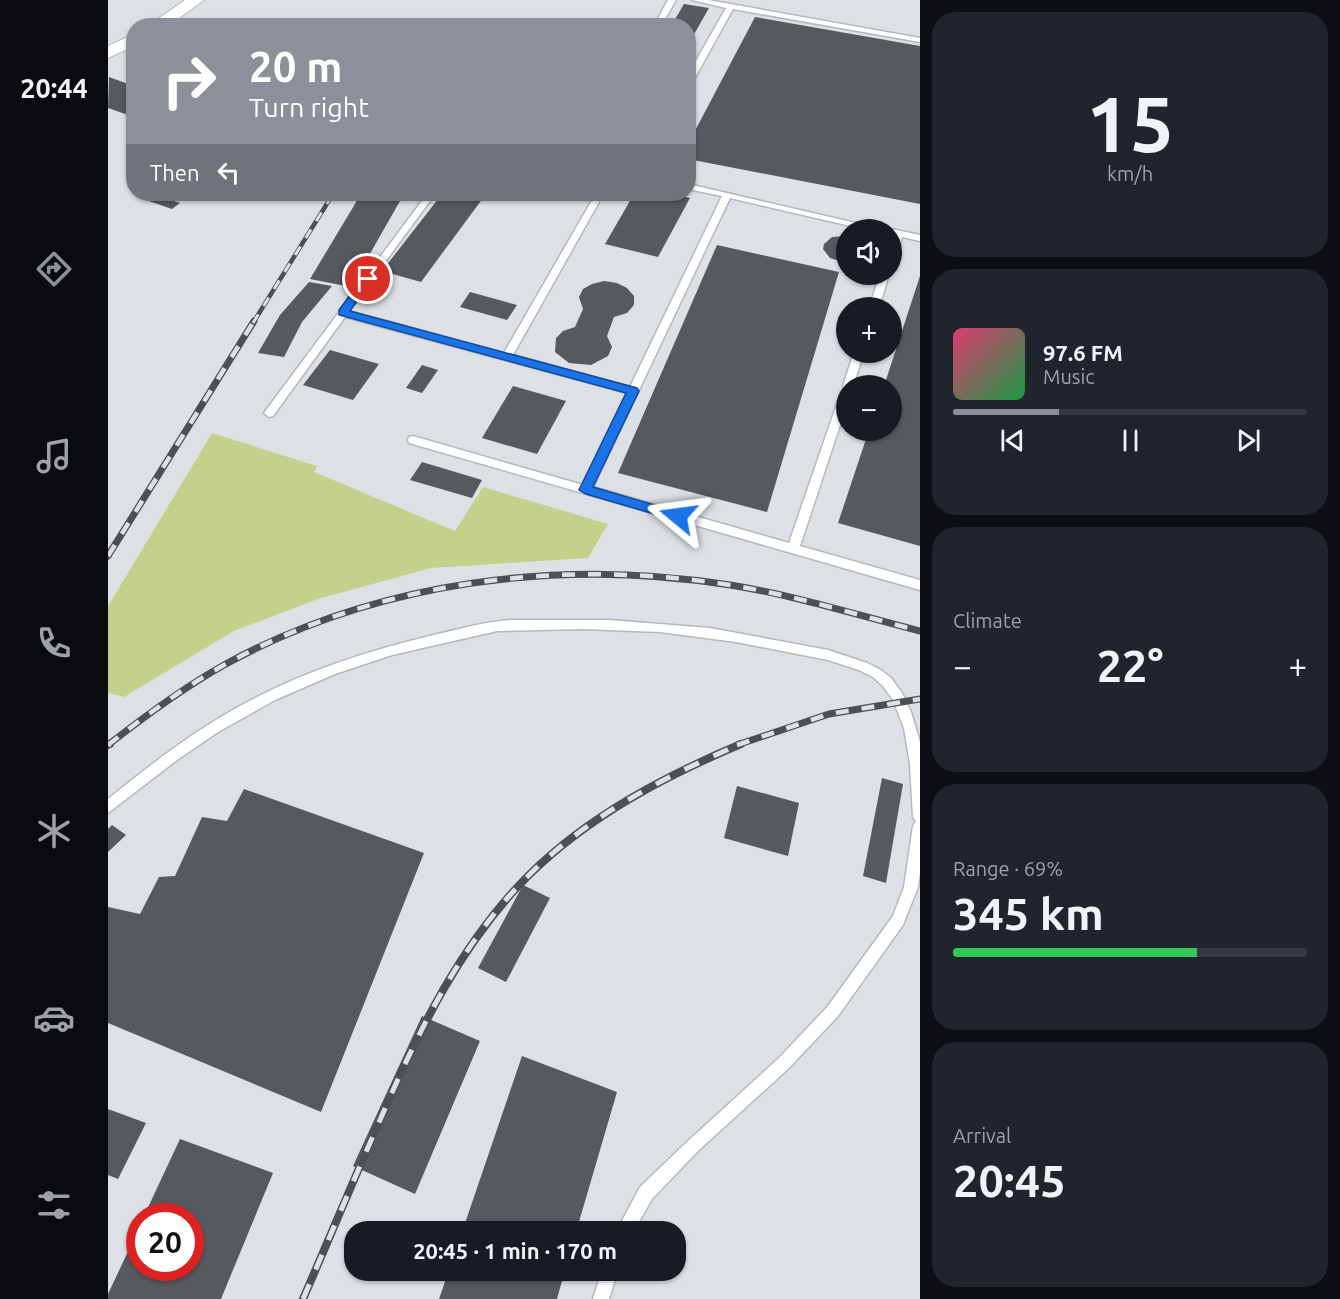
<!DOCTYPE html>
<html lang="en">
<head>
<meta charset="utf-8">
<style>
	:root { --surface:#171b24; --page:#20242c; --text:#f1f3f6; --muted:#9ea1a6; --line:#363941; --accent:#8c9099 }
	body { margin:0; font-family:Ubuntu,sans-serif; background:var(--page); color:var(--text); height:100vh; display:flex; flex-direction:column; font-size:22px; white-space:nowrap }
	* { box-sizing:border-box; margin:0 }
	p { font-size:20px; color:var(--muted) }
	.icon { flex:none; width:33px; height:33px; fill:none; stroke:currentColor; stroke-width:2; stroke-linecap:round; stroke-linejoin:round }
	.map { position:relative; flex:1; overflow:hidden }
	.details { display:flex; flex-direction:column; gap:12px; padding:12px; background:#0d0f14; width:420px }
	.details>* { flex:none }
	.hud { position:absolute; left:18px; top:18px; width:570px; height:183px; border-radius:24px; box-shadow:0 2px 4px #0004; background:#8c9099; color:#fff; overflow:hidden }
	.tools { position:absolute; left:728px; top:219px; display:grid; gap:12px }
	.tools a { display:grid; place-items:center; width:66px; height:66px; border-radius:50%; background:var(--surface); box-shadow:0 2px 4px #0004; font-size:30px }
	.speed { position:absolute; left:18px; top:1203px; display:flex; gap:12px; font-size:30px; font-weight:700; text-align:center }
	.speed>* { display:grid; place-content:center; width:78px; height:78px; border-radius:50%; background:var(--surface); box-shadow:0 2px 4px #0004; line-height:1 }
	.speed .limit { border:9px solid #d22; background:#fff; color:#111 }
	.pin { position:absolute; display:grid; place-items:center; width:51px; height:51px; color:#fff; margin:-26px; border:3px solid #fff; border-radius:50%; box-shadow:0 2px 6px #0007 }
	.me { position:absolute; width:66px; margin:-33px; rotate:286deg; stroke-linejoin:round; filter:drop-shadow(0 0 4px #0008) }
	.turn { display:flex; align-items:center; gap:21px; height:126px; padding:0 24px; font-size:27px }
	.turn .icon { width:78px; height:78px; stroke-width:2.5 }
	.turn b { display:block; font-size:42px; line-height:51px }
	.then { display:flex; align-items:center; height:57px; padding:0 24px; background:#0003; gap:12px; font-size:22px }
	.big { font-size:45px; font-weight:700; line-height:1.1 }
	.details .tile { flex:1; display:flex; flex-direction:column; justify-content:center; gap:9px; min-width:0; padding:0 21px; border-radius:24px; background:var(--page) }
	.details .dial { align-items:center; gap:0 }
	.dial b { font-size:78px; line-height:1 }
	.song { display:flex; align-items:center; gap:18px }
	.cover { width:72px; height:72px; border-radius:9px; background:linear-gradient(135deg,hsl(340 70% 55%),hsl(140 70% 35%)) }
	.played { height:6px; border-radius:3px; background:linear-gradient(90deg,var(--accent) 30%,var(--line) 30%) }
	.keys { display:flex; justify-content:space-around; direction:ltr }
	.heat { display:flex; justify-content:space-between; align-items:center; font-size:33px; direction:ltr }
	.charge { height:9px; border-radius:4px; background:linear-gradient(90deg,#34c759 69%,var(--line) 0) }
	.trip { position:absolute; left:236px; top:1221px; width:342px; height:60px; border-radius:24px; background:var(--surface); box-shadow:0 2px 4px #0004; font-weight:700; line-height:60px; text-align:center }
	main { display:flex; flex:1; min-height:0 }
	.tabs { display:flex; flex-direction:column; width:108px; justify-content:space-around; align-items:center; background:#090b0e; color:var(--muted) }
	.tabs .icon { width:42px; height:42px }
	.tabs .selected { color:var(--accent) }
	.tabs b { font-size:27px; color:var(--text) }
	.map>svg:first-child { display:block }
	.green { fill:#c5d18b }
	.building { fill:#56595e }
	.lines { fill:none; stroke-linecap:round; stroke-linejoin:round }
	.lane-casing { stroke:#b5b8bd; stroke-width:3 }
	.street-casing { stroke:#b5b8bd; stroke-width:2 }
	.lane { fill:#fff; fill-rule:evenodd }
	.street { fill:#fff; fill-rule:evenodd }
	.rail-far2-casing { stroke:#4d4f52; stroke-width:4.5 }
	.rail-far1-casing { stroke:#4d4f52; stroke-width:7 }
	.rail-casing { stroke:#4d4f52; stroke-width:8 }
	.rail-far2 { stroke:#dde1e6; stroke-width:3; stroke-dasharray:10; stroke-linecap:butt }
	.rail-far1 { stroke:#dde1e6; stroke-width:4.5; stroke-dasharray:13; stroke-linecap:butt }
	.rail { stroke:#dde1e6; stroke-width:5; stroke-dasharray:16; stroke-linecap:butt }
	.route { fill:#1a73e8; stroke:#114b97; stroke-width:1.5 }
</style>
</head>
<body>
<main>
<nav class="tabs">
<b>20:44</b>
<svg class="icon selected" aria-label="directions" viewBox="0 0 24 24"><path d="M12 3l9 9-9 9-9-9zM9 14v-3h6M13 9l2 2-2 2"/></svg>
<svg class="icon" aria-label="music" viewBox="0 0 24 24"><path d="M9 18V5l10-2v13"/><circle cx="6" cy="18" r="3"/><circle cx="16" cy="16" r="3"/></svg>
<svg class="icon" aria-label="phone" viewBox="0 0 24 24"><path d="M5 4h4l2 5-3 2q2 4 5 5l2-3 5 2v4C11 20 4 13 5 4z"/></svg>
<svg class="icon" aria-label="climate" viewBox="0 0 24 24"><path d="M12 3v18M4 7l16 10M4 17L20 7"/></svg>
<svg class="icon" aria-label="car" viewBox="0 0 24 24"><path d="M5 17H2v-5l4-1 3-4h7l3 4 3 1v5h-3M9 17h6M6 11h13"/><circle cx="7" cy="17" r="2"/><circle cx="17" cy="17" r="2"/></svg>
<svg class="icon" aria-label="filters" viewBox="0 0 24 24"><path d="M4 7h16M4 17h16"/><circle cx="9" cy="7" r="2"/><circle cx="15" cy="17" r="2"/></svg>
</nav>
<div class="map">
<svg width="812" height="1299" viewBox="0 0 812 1299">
	<rect width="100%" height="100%" fill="#dde1e6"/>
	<path class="green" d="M104,433L209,466L206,472L347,531L375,487L500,524L480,558L323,568L210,599L126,631L16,697L0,693V606Z"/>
	<path class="building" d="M576,4L601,8L580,45V26H563Z
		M647,17L812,46V204L580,159V144Z
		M1,77L26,86V117L0,108Z
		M34,194H45L72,203L64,209L29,197Z
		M253,194H296L243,287L202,279Z
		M334,194H378L313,282L274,271Z
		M526,194H563L582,198L550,257L497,244Z
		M738,236V263L722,258L715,249L716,244L724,237Z
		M609,245L731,272L659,512L510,473Z
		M812,276V546L730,523L761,430H783V386H776Z
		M496,281L509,283L519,288L526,296V305L519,313L506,317L499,336L504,347L500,356L483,365L461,363L447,352L448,338L455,331L467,327L475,309L471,297L475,289L484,284Z
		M201,282L224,286L194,322L176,357L150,353L172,315Z
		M362,292L409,305L399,320L352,307Z
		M222,350L271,364L245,400L195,385Z
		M314,365L330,370L314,393L298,388Z
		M405,386L458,401L429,454L374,438Z
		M314,462L374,480L364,498L302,480Z
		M774,778L795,784L778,883L755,876Z
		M629,786L691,803L680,856L616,838Z
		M136,789L316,853L213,1112L0,1023V907L32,914L51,877L67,876L94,817L119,821Z
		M4,825L18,835L0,852V829Z
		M415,885L442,898L398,982L370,968Z
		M314,1016L372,1041L307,1194L245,1166Z
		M414,1056L509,1092L468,1232H354Z
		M0,1109L38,1123L10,1179L0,1175Z
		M72,1139L165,1173L113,1299H0V1294L32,1226V1268H82V1216H36Z
		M341,1270H457L449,1299H331Z"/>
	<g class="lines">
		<defs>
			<path id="lane" d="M560,0H568L553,26H546Z
				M584,0H600L812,38V42L625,9L584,83L580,85V75L618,8Z
				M580,184L778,230H760L622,198L485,487L681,543L733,392L737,389L735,386L746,352H756L745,386H738V407L692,546L812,580V590L301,443L300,440L301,437L305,436L475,485L519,393L237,317L165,416L161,417L156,413L319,194H327L241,311L396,353L483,202L487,199L490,200L491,202L405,355L522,387L614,196L580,189Z
				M783,229L812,235V241L794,237L788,258L783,261V244L786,235H783Z
				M772,274H781L771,308H761Z
				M402,620H501L602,628L720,650L759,663L773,670L783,678L794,693L803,712L812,742V872L810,887L795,925L730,1016L681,1068L590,1151L544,1199L525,1232H508L532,1187L580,1141L671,1058L720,1006L785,916L796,887L805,826L808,821L805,817L802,764L796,728L785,700L775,686L765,677L751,670L720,660L628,642L552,632L476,629L389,631L284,655L227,674L167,700L110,732L69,760L0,813V799C41,766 83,733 130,707C191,673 258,651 326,635C351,629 376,622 402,620Z
				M494,1270H510L501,1299H485Z"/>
			<path id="street" d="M77,0H96L60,26H40Z
				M26,34V46L0,58V46Z"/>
		</defs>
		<use href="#lane" class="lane-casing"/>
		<use href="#street" class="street-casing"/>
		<use href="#lane" class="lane"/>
		<use href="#street" class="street"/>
		<defs>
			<path id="rail-far2" d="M145,323L225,194"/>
			<path id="rail-far1" d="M0,556L146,321
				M0,745C37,716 75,688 116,665C269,581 451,558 622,585C686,595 749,615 812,631
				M629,745L721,714L812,699"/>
			<path id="rail" d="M0,745L2,744
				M195,1299C221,1239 246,1179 272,1120C310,1032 353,942 422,874C481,816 557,776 633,744"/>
		</defs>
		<use href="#rail-far2" class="rail-far2-casing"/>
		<use href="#rail-far1" class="rail-far1-casing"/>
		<use href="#rail" class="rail-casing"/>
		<use href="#rail-far2" class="rail-far2"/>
		<use href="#rail-far1" class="rail-far1"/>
		<use href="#rail" class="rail"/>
	</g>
	<path class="route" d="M260,275L265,279L242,311L529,388L531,391L485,487L574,513L576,516L574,519L570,521L478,494L471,490L518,393L231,315V310L256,276Z"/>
</svg>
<div class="tools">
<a><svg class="icon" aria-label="sound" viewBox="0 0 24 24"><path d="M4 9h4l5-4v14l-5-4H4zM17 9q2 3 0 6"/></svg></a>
<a>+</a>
<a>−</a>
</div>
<div class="speed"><div class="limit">20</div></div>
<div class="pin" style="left:260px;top:279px;background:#d93025"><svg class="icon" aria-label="arrive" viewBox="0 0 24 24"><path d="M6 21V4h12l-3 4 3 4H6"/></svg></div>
<svg class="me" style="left:570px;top:516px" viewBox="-20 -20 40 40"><path d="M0-17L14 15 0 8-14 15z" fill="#1a73e8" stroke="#fff" stroke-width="4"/></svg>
<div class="trip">20:45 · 1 min · 170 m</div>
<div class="hud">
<div class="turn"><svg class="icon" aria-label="right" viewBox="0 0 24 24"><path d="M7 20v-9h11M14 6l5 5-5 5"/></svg><div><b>20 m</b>Turn right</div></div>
<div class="then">Then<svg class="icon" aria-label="left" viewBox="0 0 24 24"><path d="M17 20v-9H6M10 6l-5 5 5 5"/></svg></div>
</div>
</div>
<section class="details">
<div class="tile dial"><b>15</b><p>km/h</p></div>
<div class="tile">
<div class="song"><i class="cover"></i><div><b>97.6 FM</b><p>Music</p></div></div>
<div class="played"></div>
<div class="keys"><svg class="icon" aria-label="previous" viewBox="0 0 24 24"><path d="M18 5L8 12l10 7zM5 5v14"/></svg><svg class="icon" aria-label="pause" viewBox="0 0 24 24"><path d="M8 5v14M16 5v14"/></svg><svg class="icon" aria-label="next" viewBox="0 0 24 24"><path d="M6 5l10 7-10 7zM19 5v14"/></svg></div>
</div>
<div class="tile"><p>Climate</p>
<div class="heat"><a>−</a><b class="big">22°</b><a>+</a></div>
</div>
<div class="tile"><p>Range · 69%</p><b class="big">345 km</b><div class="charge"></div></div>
<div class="tile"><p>Arrival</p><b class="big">20:45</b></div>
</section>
</main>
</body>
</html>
